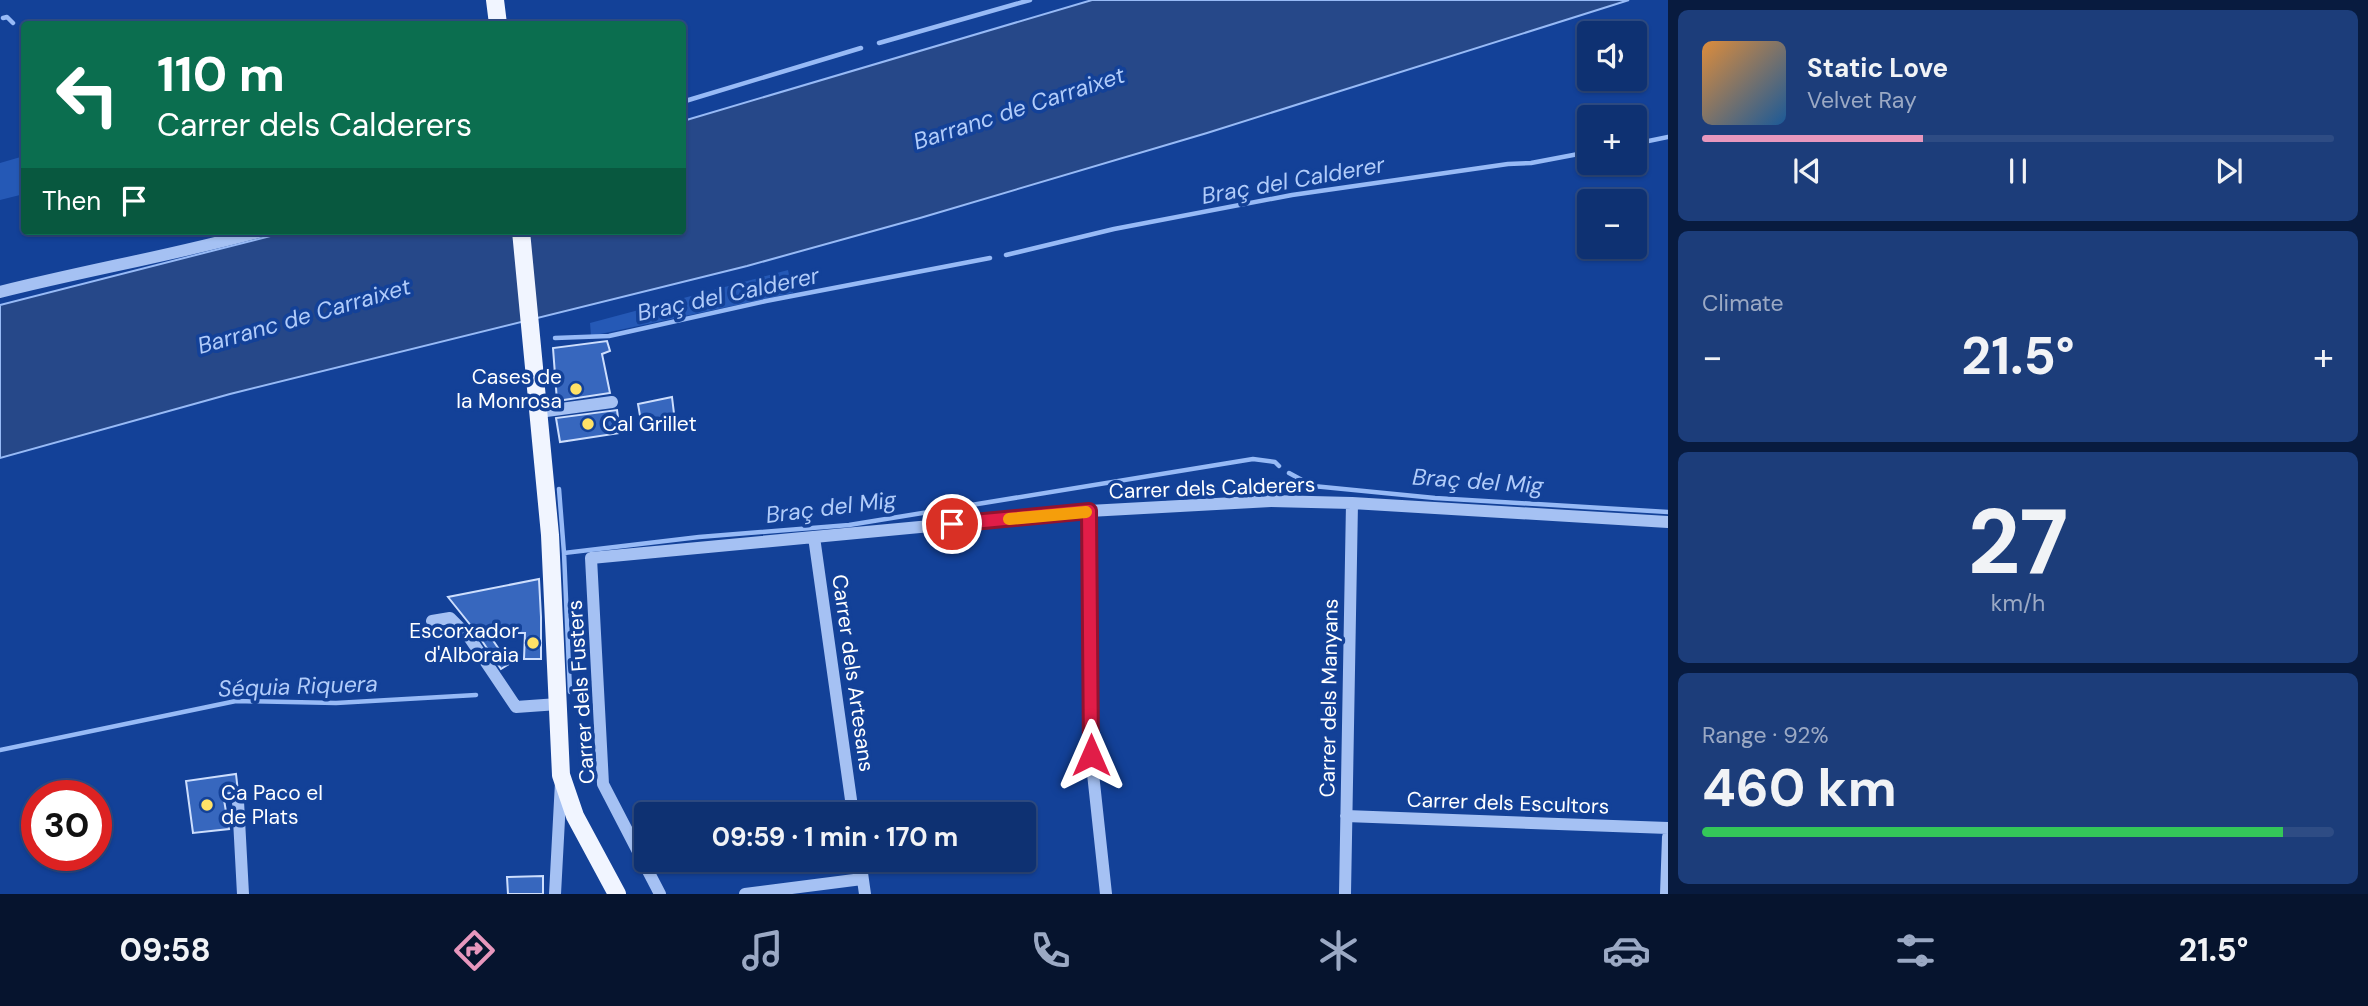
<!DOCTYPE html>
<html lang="en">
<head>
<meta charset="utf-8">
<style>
	:root { --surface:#0e3172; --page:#1c3d7a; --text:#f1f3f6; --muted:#9ba9c4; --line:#2e4c84; --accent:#e797bd }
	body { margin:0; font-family:"DM Sans",sans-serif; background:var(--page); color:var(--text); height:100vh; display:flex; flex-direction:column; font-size:26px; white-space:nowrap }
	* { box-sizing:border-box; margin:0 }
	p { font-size:23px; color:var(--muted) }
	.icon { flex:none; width:38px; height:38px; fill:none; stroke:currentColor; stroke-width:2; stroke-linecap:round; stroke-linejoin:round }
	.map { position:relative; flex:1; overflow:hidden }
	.details { display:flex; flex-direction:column; gap:10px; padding:10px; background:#081b3f; width:700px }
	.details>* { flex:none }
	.hud { position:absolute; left:21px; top:21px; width:665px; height:214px; border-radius:7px; box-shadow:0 2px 5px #0004,0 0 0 2px var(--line); background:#0b6e4f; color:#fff; overflow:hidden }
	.tools { position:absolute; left:1577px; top:21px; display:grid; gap:14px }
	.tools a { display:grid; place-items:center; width:70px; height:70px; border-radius:7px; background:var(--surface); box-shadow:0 2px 5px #0004,0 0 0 2px var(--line); font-size:35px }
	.speed { position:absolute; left:21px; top:780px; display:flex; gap:14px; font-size:35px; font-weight:700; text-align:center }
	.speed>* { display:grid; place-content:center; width:91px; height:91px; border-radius:50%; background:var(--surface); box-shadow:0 2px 5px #0004,0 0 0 2px var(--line); line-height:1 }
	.speed .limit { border:10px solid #d22; background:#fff; color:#111 }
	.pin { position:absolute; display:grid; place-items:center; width:60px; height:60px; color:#fff; margin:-30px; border:4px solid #fff; border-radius:50%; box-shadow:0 2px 7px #0007 }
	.me { position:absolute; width:77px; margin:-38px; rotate:0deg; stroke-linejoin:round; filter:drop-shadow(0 0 5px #0008) }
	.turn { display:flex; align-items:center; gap:24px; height:147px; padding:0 21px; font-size:32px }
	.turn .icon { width:91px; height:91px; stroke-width:2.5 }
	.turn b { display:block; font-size:49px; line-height:60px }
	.then { display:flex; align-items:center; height:66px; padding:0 21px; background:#0003; gap:14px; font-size:26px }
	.big { font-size:52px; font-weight:700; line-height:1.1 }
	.details .tile { flex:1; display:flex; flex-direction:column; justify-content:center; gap:10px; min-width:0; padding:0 24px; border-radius:10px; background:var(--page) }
	.details .dial { align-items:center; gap:0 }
	.dial b { font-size:91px; line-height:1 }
	.song { display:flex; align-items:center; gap:21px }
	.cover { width:84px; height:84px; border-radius:10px; background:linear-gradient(135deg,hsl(30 70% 55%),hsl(210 70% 35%)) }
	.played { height:7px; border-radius:4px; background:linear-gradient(90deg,var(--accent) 35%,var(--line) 35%) }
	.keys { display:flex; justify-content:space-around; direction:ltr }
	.heat { display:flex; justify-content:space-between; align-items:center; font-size:38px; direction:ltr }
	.charge { height:10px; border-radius:5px; background:linear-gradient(90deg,#34c759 92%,var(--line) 0) }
	.trip { position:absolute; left:634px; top:802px; width:402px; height:70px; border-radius:7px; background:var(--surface); box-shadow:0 2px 5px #0004,0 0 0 2px var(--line); font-weight:700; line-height:70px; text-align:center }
	.tab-bar { display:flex; height:112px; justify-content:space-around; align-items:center; background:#06142e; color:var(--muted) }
	.tab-bar .icon { width:49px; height:49px }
	.tab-bar .on { color:var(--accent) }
	.tab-bar b { font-size:32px; color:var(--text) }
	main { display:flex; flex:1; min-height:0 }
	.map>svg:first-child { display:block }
	.green { fill:#2559b6 }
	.water { fill:#264889; stroke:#97baf6; stroke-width:2 }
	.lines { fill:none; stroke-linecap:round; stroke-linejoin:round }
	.stream { stroke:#97baf6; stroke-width:4.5 }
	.building { fill:#3767be; stroke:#cddefd; stroke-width:2 }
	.minor { stroke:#a5c1f3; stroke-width:12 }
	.major { stroke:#f1f5ff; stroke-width:18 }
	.route-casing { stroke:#92132f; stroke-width:18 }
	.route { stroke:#e11d48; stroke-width:12 }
	.slow { stroke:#f59e0b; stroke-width:12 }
	.poi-dot { fill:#ffe167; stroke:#134198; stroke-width:2.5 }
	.labels { text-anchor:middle; stroke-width:7; stroke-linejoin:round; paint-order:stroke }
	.poi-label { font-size:21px; fill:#fff; stroke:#134198; text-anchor:end }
	.street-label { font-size:21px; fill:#fff; stroke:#134198 }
	.water-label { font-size:23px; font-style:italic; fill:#b1ccfa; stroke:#134198 }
</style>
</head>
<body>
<main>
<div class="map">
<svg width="1668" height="894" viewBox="0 0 1668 894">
	<rect width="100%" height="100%" fill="#134198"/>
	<path class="green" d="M24,156V194L0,200V163Z
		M788,270L793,293L591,336L590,323Z"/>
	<path class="water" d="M1092,0H1629L1207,133L920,218L747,266L230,394L0,458V305L290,231H682L683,121Z"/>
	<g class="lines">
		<path class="stream" d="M3,18L7,17L13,23
			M879,43L1030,0
			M682,102L861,48
			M1634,144L1668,137
			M1006,255L1114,229L1292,195L1508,164L1531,163L1589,152
			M555,338L609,336L766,301L990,258
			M1289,473L1313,486L1435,498L1668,512
			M559,489L564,553
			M570,692L564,553L699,537L849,525L1253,459L1275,462L1279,466
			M0,750L236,701L336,703L476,695"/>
	</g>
	<path class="building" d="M607,341L610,351L602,354L610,393L557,401L553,348Z
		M672,397L675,422L642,427L638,404Z
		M617,410L620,433L560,442L556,418Z
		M539,579L541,617V659H524L525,633H488L509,664L501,669L476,632L448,597Z
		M236,774L238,792L223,794L229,829L193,833L186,781Z
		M543,876V894H508L507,877Z"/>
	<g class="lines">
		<path class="minor" d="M0,292C87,270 175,255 262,231
			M539,412L612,402
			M1089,511L1091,755L1106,894
			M814,537L853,814
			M432,621L450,618L469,637L516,707L558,704
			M238,801L243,894
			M1346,816L1668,828
			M860,859L865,894
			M555,894L561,782
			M660,894L603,784L591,558L1089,511L1271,501L1352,503L1668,522
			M745,894L862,879
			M1345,894L1352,503
			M1666,894L1668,837"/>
		<path class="major" d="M495,0L498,24
			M521,231L550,535L561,775L575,816L617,894"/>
	</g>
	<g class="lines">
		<defs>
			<path id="route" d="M952,524L1089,511L1091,755"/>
		</defs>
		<use href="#route" class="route-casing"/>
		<use href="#route" class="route"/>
		<path class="slow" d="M1009,519L1086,512"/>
	</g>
	<g class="poi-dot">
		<circle cx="576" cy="389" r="7"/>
		<circle cx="588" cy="424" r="7"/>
		<circle cx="533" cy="643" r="7"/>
		<circle cx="207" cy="805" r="7"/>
	</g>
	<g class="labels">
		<g class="poi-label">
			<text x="562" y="384">Cases de<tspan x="562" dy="24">la Monrosa</tspan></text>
			<text x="602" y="431" text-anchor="start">Cal Grillet</text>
			<text x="519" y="638">Escorxador<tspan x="519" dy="24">d'Alboraia</tspan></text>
			<text x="221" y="800" text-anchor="start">Ca Paco el<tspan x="221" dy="24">de Plats</tspan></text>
		</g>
		<g class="street-label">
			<text transform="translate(1212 488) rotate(-2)" y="7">Carrer dels Calderers</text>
			<text transform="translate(853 673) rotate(82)" y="7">Carrer dels Artesans</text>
			<text transform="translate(581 692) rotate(-94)" y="7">Carrer dels Fusters</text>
			<text transform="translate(1329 698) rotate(-89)" y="7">Carrer dels Manyans</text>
			<text transform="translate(1508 803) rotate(2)" y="7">Carrer dels Escultors</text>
		</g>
		<g class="water-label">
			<text transform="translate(1019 108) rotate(-18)" y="8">Barranc de Carraixet</text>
			<text transform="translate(1293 180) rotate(-10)" y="8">Braç del Calderer</text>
			<text transform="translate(728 294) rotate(-12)" y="8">Braç del Calderer</text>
			<text transform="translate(304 316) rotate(-16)" y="8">Barranc de Carraixet</text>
			<text transform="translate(1478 481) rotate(4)" y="8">Braç del Mig</text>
			<text transform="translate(831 507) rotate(-7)" y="8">Braç del Mig</text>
			<text transform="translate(298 686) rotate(-2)" y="8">Séquia Riquera</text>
		</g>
	</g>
</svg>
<div class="tools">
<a><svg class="icon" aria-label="sound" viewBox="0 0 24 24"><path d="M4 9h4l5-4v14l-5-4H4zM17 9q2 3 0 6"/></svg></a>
<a>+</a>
<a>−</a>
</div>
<div class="speed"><div class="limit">30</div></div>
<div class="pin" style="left:952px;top:524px;background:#d93025"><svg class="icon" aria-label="arrive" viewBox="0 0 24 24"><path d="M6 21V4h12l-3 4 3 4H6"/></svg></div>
<svg class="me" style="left:1091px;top:755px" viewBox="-20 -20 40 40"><path d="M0-17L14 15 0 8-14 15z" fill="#e11d48" stroke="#fff" stroke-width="4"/></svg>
<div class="trip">09:59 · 1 min · 170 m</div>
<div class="hud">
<div class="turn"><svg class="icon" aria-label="left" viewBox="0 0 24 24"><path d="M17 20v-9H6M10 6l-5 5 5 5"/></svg><div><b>110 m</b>Carrer dels Calderers</div></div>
<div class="then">Then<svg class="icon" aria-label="arrive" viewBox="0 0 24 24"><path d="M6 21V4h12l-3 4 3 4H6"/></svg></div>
</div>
</div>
<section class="details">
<div class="tile">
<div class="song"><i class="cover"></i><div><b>Static Love</b><p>Velvet Ray</p></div></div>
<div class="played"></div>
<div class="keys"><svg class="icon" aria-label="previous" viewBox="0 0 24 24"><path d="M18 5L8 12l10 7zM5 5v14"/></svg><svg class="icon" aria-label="pause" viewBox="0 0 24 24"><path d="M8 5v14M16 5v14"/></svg><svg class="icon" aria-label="next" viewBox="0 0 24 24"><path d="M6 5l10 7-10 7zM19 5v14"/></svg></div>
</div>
<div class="tile"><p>Climate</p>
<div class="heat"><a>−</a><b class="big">21.5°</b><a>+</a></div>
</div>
<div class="tile dial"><b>27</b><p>km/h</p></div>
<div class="tile"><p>Range · 92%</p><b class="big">460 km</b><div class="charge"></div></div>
</section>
</main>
<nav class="tab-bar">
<b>09:58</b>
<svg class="icon on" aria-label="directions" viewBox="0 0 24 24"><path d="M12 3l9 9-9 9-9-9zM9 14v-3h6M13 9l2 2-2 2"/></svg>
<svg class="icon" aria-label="music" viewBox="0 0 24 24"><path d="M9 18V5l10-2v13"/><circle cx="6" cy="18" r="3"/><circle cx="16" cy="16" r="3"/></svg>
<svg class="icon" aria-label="phone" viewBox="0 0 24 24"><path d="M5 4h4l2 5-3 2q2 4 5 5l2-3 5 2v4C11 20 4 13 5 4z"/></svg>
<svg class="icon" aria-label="climate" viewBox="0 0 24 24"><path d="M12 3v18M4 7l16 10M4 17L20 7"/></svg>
<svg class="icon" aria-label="car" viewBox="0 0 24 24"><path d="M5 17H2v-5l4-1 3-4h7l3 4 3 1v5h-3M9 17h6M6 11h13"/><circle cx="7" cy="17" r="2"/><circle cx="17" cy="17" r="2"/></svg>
<svg class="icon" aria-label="filters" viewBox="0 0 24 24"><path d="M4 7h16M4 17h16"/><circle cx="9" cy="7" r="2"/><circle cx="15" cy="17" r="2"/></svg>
<b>21.5°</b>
</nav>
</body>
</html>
